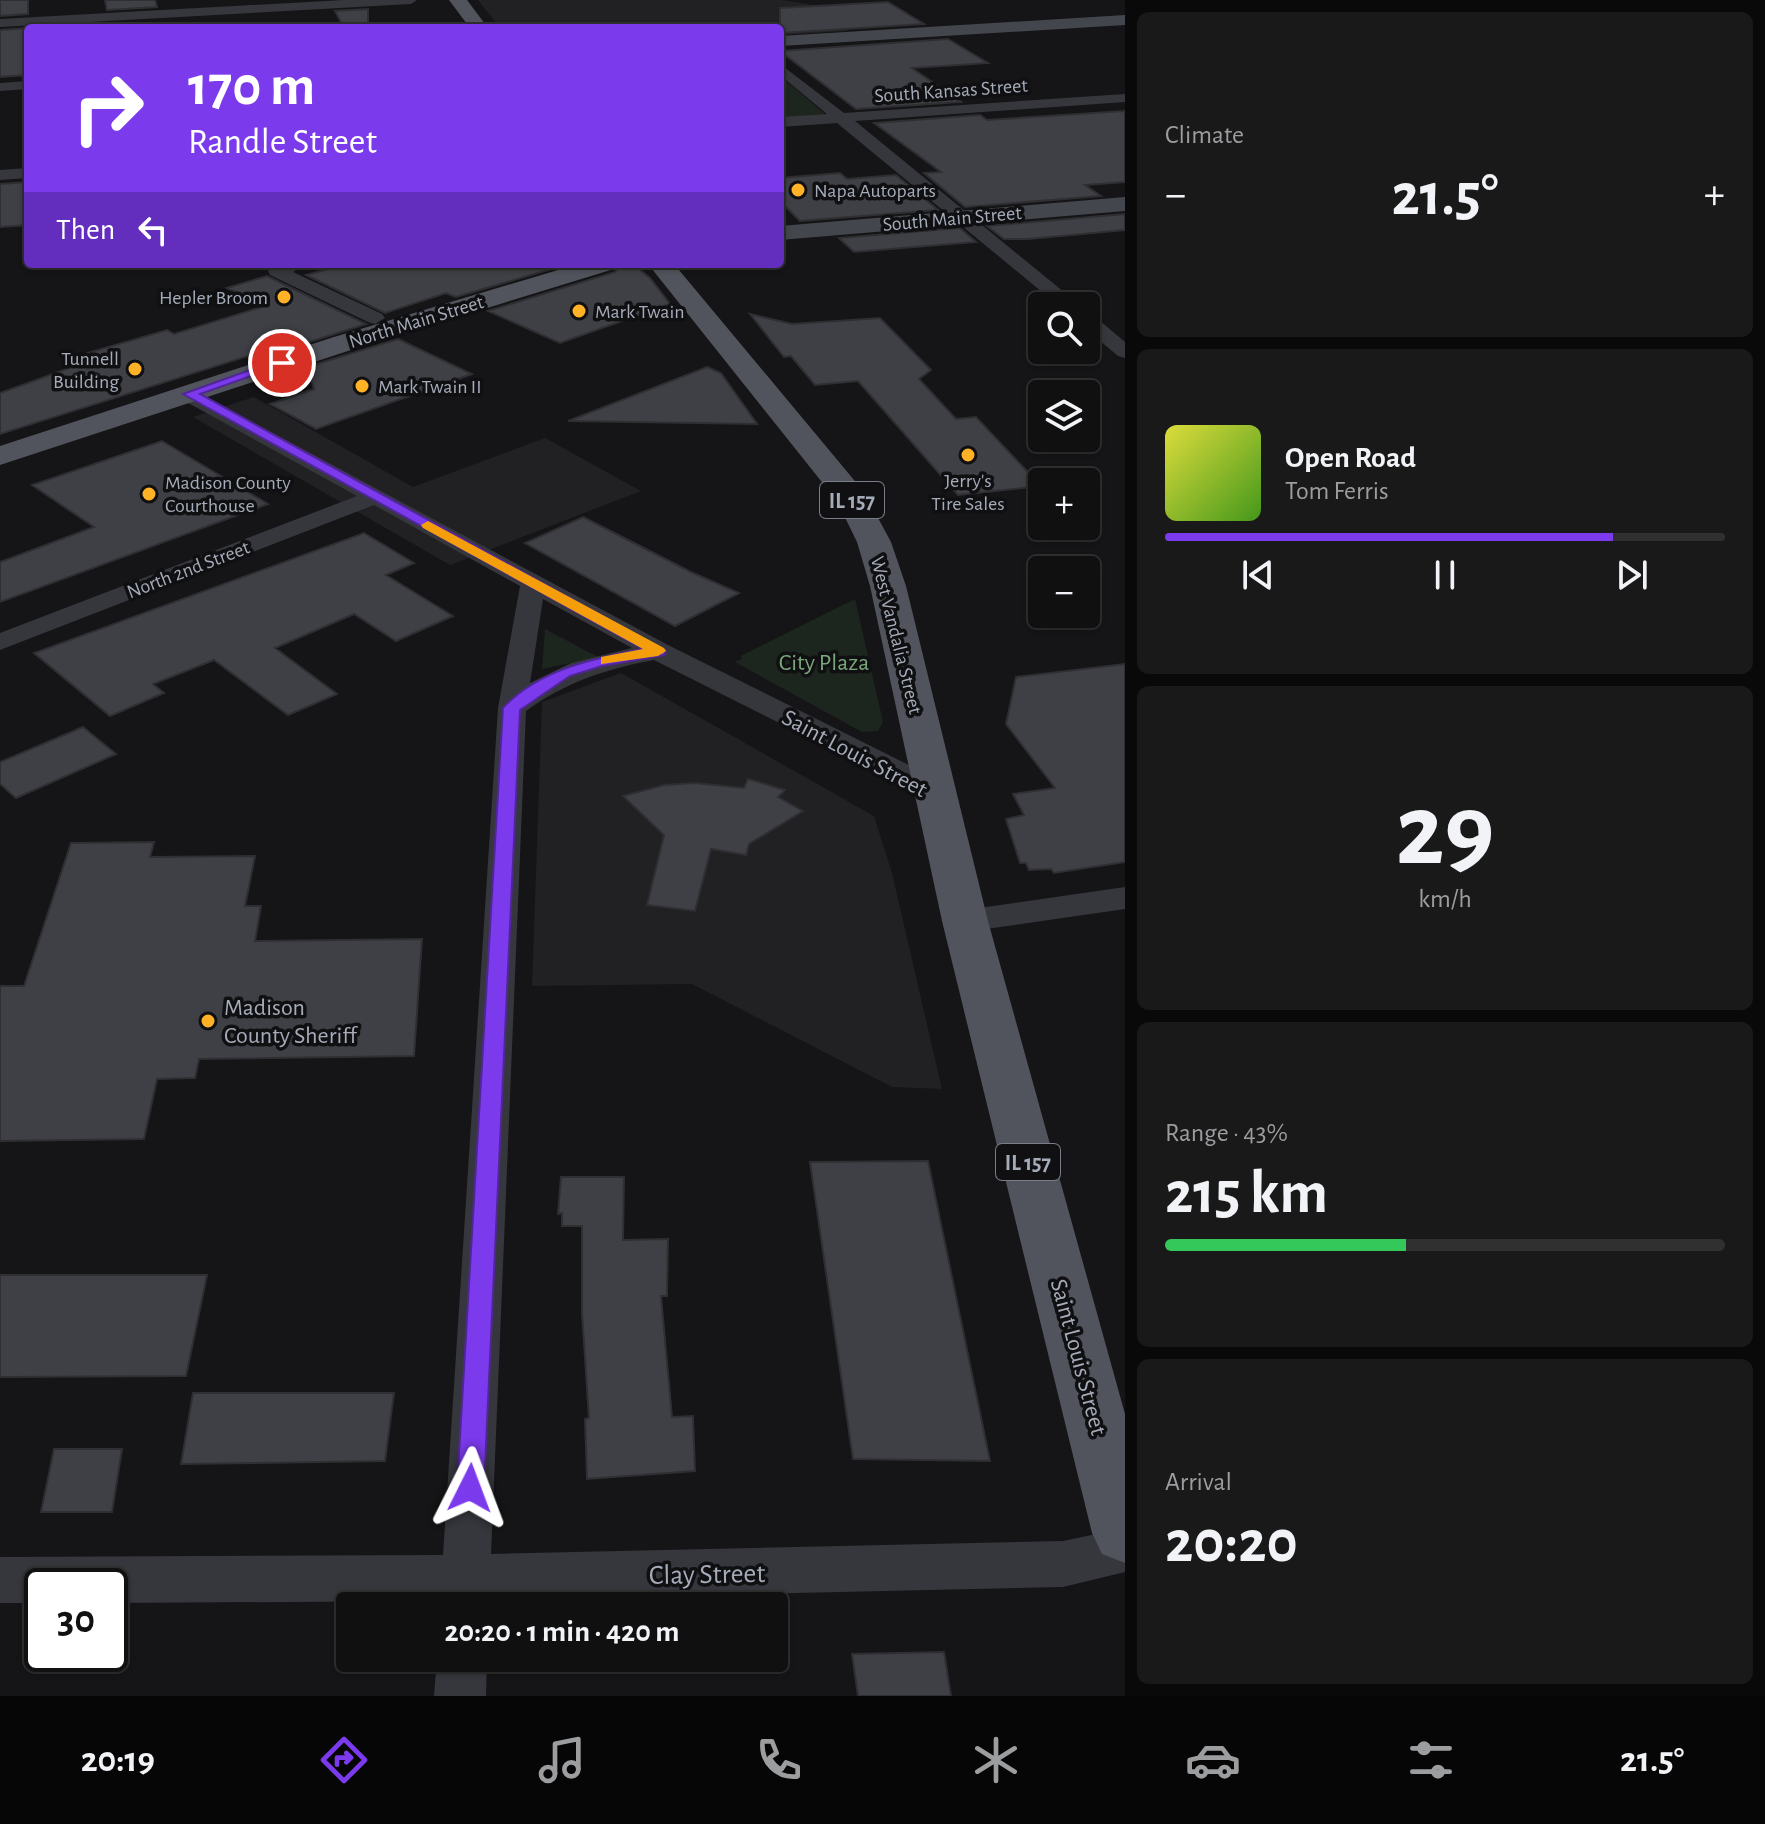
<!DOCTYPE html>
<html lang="en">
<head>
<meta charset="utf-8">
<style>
	:root { --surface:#101011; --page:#19191a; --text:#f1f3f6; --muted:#9c9d9f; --line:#303031; --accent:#7c3aed }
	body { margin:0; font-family:"Alegreya Sans",sans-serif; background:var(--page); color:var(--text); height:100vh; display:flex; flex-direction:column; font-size:30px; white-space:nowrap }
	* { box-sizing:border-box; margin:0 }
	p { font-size:26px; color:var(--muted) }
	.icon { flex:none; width:44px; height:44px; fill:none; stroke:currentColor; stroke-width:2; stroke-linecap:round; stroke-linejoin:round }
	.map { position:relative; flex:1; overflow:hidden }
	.side { display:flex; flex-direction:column; gap:12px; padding:12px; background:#090909; width:640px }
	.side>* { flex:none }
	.top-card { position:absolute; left:24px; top:24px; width:760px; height:244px; border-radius:8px; box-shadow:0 2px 6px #0004,0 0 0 2px var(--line); background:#7c3aed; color:#fff; overflow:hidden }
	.fabs { position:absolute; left:1028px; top:292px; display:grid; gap:16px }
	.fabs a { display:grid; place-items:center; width:72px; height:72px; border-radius:8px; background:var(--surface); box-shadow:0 2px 6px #0004,0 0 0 2px var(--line); font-size:40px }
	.speed { position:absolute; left:24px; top:1568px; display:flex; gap:16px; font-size:40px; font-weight:700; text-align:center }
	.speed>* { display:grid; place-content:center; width:104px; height:104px; border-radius:50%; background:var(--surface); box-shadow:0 2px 6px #0004,0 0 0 2px var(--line); line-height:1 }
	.speed .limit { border:4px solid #111; border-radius:12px; background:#fff; color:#111 }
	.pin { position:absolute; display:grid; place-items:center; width:68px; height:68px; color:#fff; margin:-34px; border:4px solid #fff; border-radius:50%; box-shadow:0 2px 8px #0007 }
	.me { position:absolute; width:88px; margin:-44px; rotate:3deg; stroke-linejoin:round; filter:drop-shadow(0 0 6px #0008) }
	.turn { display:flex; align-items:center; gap:28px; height:168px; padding:0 32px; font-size:36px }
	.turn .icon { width:104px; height:104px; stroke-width:2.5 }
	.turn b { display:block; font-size:56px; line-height:68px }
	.then { display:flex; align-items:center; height:76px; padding:0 32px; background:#0003; gap:16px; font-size:30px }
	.big { font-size:60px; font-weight:600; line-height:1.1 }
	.side .tile { flex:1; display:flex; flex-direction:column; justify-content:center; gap:12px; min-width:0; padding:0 28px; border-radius:12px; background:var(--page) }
	.side .dial { align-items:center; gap:0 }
	.dial b { font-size:104px; line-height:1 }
	.song { display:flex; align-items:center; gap:24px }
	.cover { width:96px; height:96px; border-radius:12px; background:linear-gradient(135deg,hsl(60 70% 55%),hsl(100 70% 35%)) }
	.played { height:8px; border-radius:4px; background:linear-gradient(90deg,var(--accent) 80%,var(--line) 80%) }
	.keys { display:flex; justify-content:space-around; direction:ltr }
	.heat { display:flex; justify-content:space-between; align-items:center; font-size:44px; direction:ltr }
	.charge { height:12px; border-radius:6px; background:linear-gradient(90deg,#34c759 43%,var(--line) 0) }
	.trip { position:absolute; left:336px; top:1592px; width:452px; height:80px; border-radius:8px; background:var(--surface); box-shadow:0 2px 6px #0004,0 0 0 2px var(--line); font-weight:600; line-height:80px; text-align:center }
	.tabs { display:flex; height:128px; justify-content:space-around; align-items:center; background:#060607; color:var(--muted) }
	.tabs .icon { width:56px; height:56px }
	.tabs .current { color:var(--accent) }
	.tabs b { font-size:36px; color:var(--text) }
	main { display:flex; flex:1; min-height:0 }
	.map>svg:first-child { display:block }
	.built { fill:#212124 }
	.green { fill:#1d261e }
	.building { fill:#3e4045; stroke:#2f2f33; stroke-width:2 }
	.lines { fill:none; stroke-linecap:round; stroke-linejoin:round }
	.street { fill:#36373d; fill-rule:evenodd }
	.secondary { fill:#43464d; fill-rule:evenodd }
	.primary { fill:#51545c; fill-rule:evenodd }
	.route { fill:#7c3aed; stroke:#51269a; stroke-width:2 }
	.slow { fill:#f59e0b }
	.poi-dot { fill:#ffb225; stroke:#101012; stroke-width:3 }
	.labels { text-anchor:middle; stroke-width:7; stroke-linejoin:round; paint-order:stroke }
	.far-street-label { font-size:20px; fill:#a5acb9; stroke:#101012 }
	.far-poi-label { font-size:20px; fill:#a5acb9; stroke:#101012; text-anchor:start }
	.shield { fill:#101012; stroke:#787d87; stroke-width:2 }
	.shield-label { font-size:22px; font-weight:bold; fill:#a5acb9 }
	.park-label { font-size:24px; fill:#7aa67c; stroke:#101012 }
	.street-label { font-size:24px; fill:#a5acb9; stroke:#101012 }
	.poi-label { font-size:24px; fill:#a5acb9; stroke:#101012; text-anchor:start }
	.near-street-label { font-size:28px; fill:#a5acb9; stroke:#101012 }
</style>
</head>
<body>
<main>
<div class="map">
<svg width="1125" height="1696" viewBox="0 0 1125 1696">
	<rect width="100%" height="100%" fill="#151517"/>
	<path class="built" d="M478,0H782L808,4L848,31L780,35V28H500Z
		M254,397L413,487L545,438L641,491L450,565L193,417Z
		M621,673L874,816L892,873L942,1089L892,1087L692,984L532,986L542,702Z"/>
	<path class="green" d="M780,76L824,113V114L780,118Z
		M855,599L883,722L878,731L862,732L735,662L742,659L741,656Z
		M545,629L598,657L542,669Z"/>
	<path class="building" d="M0,0H28V14L0,16Z
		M105,0H155L157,7L107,10Z
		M888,2L924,24L780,33V8Z
		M368,9V28H344L335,11Z
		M28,28V75L0,77V30Z
		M948,39L988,63L912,68L961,102L856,109L780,51Z
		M1125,111V182L1085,185L1101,196L965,207L924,173L941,172L874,123L980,115L987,120Z
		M840,173L847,179L896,175L938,210L800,221L780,201V178Z
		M28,182V225L0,227V184Z
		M1125,214V230L1028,239H1004L987,226Z
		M960,228L976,242L854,252L839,238Z
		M347,264H568L456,297L446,293L385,313L306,275Z
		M621,264H633L650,278L670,304L560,343L488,311L615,272Z
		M267,276L366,324L300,345L299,340L0,434V393L86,362L77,356L167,330L174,334L265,306L227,288Z
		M750,314L792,324L880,318L931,370L919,379L956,419L976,417L1041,486L958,495L858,381L815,385L791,356L784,357Z
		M398,339L472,374L316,429L270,404L314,389L307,367Z
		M707,367L721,373L757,424L568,421Z
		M162,441L268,504L0,602V562L94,527L32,485Z
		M583,517L691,572L739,593L675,626L525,543Z
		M364,533L414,563L386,575L453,616L396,641L354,614L275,648L337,694L288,715L214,660L153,684L164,693L110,716L34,653Z
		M1125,664V862L1054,873L1051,869L1029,870L1026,863H1020L1006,819L1024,815L1013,794L1055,788L1006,724L1016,677Z
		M83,727L116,754L16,798L0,784V762Z
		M748,779L785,790L778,797L803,811L749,844L746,855L711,849L695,911L647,905L664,835L623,796L664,785L695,783L744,788Z
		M154,842L150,857L255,856L245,906H261L255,941L422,939L414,1056L199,1059L195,1078L157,1079L144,1139L0,1141V986H24L71,843Z
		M928,1161L990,1461L853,1459L810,1162Z
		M561,1177H624L623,1240L668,1239L667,1296H661L672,1417L693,1416L695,1471L587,1479L585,1419L589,1418L582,1313V1226H562V1213L558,1214Z
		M0,1275H207L186,1376L0,1377Z
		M193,1393H394L385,1461L181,1464Z
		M54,1449H122L112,1512H41Z
		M944,1652L951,1696H858L852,1654Z"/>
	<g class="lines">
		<path class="street" d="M344,0H417L411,4L0,27V19Z
			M780,64L844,113L1125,94V102L855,121L1081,306H1059L837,123L780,127V117L827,114L780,75Z
			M28,81V89L0,91V83Z
			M28,168V178L0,180V170Z
			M279,264H306L293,272L382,314L385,318L375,324L368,322L270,275L268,271Z
			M1086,313L1093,315L1125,342V358L1118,356L1086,329Z
			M189,388L668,645L945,783L949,789L945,795L934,798L923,795L654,660C606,669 566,682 526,711L491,1554L1063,1541L1125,1528V1572L1063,1587L489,1600V1606H439L440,1601L110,1603V1586H42V1603H0V1557L443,1555L498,708L520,586L374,505L0,650V633L357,496L181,399L178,394ZM543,599L632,648L571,663L530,683Z
			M1125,887V909L965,932L953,929L948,921L953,913L965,910Z
			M437,1658H487L486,1696H434Z"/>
		<path class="secondary" d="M1125,15V25L780,46V36Z
			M1125,197V211L780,240V226Z"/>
		<path class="primary" d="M449,0H467L488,28H470Z
			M578,264H618L614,269L354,349L0,465V446L334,337Z
			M648,264H674L864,492L891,542L906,586L988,921L1125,1414V1563L1102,1554L1092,1533L942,921L870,586L857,542L837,501Z"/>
	</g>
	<path class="route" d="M278,360L288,363L200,394L666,651L664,655L602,666L570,676L520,710L484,1488L480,1497L470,1500L461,1497L457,1488L503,708C538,670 594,658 643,649L183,394Z"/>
	<path class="slow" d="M428,521L664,648L666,651L658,656L601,664V657L643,649L423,528L421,525Z"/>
	<g class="poi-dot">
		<circle cx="798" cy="190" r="8"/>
		<circle cx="284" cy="297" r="8"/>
		<circle cx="579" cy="311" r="8"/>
		<circle cx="135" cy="369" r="8"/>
		<circle cx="362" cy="386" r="8"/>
		<circle cx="968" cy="455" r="8"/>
		<circle cx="149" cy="494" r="8"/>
		<circle cx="208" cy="1021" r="8"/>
	</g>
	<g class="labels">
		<g class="far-street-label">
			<text transform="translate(951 90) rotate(-4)" y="7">South Kansas Street</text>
			<text transform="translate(952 218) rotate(-5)" y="7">South Main Street</text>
			<text transform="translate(416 321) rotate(-17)" y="7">North Main Street</text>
			<text transform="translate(188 569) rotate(-21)" y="7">North 2nd Street</text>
			<text transform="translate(897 635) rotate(76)" y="7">West Vandalia Street</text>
		</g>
		<g class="far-poi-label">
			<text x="814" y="197">Napa Autoparts</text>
			<text x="268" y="304" text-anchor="end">Hepler Broom</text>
			<text x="595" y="318">Mark Twain</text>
			<text x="119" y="365" text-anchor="end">Tunnell<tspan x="119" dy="23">Building</tspan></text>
			<text x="378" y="393">Mark Twain II</text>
			<text x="968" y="487" text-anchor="middle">Jerry's<tspan x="968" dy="23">Tire Sales</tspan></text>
			<text x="165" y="489">Madison County<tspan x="165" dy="23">Courthouse</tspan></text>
		</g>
		<g class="shield">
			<rect x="820" y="482" width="64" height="36" rx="6"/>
			<rect x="996" y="1144" width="64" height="36" rx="6"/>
		</g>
		<g class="shield-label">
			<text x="852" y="508">IL 157</text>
			<text x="1028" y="1170">IL 157</text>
		</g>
		<g class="park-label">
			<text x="824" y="670">City Plaza</text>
		</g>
		<g class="street-label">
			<text transform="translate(855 753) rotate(28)" y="8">Saint Louis Street</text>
			<text transform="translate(1079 1357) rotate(75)" y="8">Saint Louis Street</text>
		</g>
		<g class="poi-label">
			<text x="224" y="1015">Madison<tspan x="224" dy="28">County Sheriff</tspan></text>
		</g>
		<g class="near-street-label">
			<text transform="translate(707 1573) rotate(-1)" y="10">Clay Street</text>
		</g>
	</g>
</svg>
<div class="fabs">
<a><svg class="icon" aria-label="search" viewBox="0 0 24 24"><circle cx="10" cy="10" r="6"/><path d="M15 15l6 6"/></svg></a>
<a><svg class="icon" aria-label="layers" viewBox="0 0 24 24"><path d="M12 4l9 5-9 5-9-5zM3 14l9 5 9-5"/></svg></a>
<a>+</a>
<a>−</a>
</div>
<div class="speed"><div class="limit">30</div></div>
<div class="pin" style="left:282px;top:363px;background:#d93025"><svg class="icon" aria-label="arrive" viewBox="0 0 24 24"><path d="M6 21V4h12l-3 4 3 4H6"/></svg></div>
<svg class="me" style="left:470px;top:1488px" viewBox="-20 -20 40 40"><path d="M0-17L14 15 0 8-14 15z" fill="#7c3aed" stroke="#fff" stroke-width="4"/></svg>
<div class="trip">20:20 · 1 min · 420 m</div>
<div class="top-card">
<div class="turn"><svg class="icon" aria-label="right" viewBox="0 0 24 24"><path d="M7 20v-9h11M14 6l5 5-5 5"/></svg><div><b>170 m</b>Randle Street</div></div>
<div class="then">Then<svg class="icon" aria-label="left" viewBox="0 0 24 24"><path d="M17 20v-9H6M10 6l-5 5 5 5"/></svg></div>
</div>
</div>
<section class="side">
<div class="tile"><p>Climate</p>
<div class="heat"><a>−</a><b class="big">21.5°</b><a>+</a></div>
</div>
<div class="tile">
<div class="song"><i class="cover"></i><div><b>Open Road</b><p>Tom Ferris</p></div></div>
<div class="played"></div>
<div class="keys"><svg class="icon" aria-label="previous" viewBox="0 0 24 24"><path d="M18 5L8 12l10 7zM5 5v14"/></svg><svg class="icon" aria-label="pause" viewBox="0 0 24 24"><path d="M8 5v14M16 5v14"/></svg><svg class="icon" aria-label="next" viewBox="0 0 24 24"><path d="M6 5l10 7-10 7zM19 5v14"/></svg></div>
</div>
<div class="tile dial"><b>29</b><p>km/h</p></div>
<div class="tile"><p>Range · 43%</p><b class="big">215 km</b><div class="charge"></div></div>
<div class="tile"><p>Arrival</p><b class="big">20:20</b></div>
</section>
</main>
<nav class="tabs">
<b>20:19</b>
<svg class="icon current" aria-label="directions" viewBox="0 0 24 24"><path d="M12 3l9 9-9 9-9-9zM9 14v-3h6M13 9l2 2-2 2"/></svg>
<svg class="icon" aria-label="music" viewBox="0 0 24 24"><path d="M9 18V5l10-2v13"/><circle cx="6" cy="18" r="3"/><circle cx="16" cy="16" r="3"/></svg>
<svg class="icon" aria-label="phone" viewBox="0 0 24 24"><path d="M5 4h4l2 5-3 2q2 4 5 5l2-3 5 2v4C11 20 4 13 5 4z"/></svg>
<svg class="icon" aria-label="climate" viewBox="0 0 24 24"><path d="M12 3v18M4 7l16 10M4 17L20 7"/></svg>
<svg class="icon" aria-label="car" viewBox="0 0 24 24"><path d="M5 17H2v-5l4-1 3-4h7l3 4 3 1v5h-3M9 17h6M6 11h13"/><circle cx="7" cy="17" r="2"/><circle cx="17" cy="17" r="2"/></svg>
<svg class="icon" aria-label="filters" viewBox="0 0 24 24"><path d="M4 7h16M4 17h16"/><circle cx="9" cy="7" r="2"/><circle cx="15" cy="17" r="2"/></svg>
<b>21.5°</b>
</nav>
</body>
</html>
